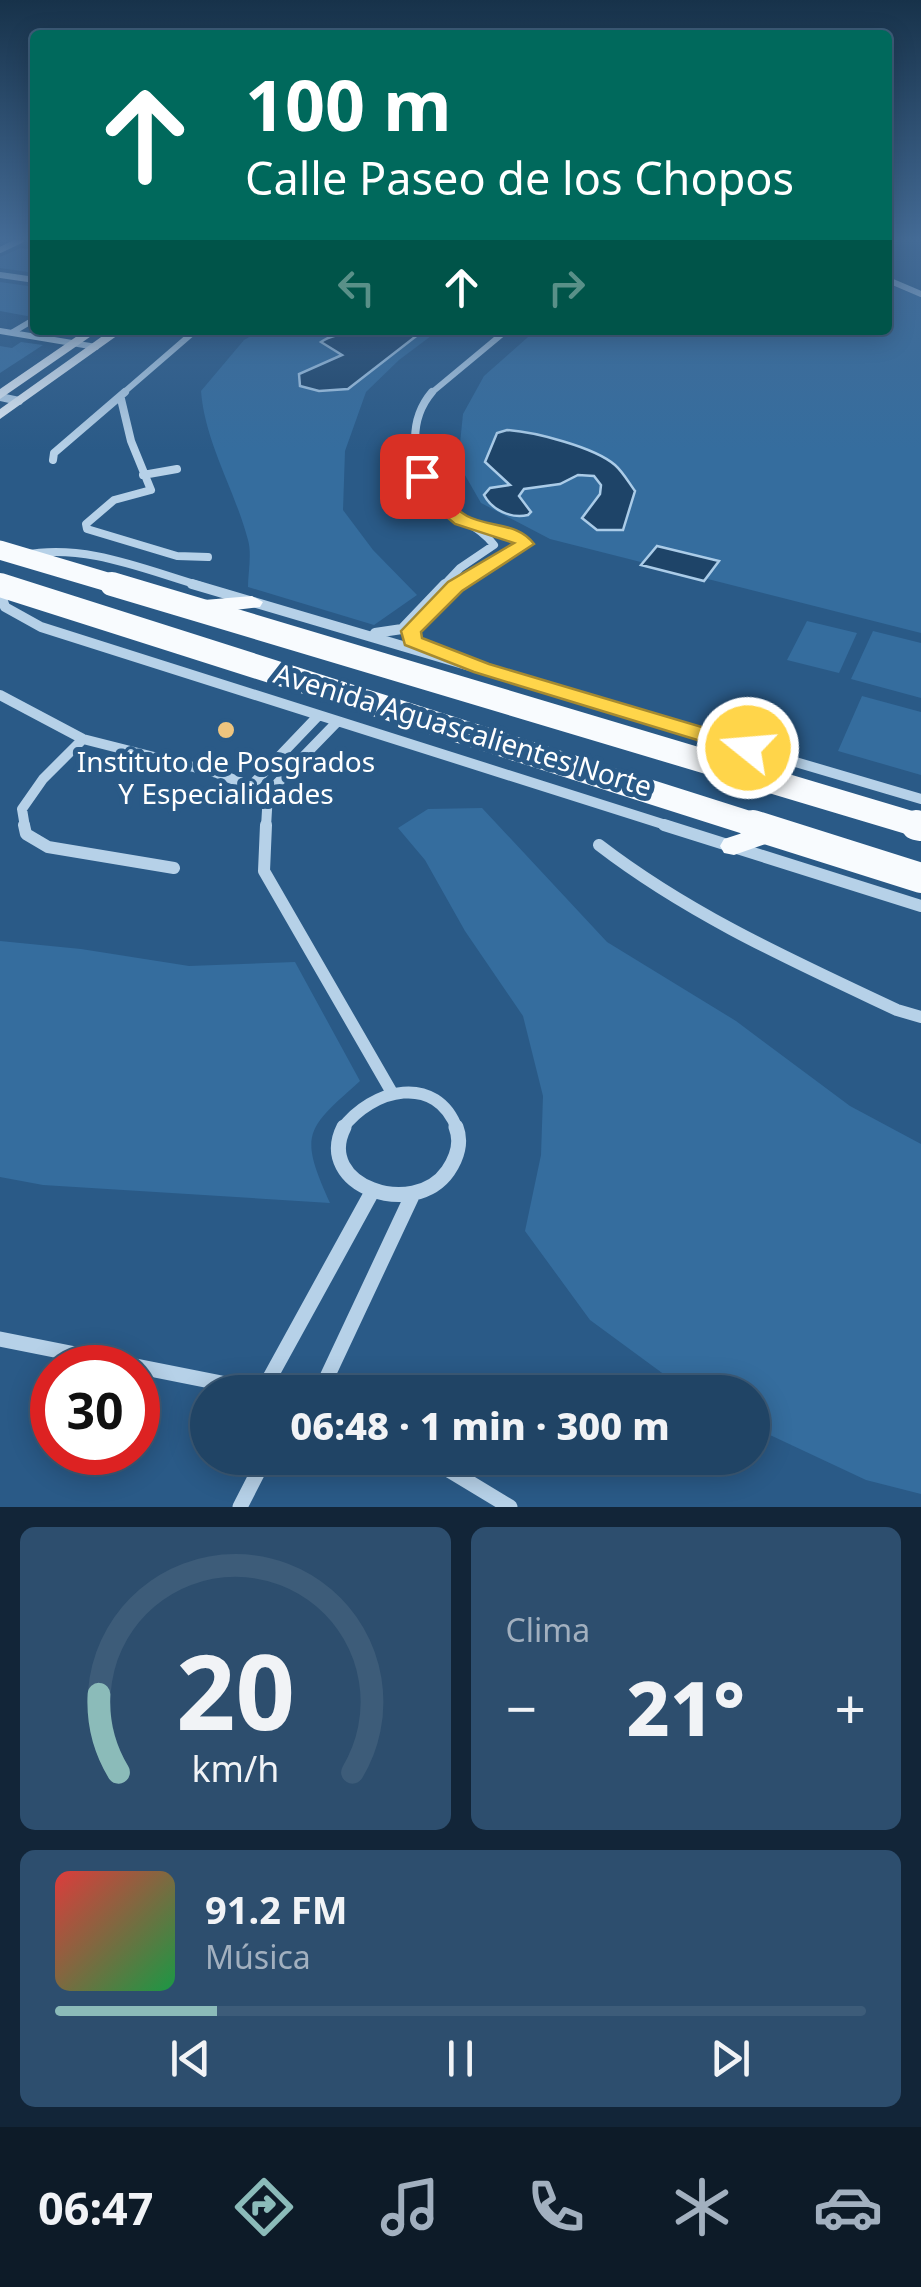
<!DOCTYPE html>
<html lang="es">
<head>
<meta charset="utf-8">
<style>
	:root { --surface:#204465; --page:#2d4e6e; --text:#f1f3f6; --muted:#a2b0bf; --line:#3d5c79; --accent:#8bbbb9 }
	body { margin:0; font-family:"Noto Sans",sans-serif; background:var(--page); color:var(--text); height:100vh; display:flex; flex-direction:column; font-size:38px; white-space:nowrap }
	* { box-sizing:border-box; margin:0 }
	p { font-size:32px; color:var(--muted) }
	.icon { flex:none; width:55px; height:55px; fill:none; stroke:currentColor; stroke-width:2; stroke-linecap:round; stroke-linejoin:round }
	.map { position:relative; height:1507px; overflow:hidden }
	.side { display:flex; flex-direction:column; gap:20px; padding:20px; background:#122538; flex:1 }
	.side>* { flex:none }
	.guide { position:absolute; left:30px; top:30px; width:862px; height:305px; border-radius:10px; box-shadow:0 5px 25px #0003,0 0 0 2px var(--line); background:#00695c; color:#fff; overflow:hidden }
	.speed { position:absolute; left:30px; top:1345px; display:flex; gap:20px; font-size:50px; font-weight:700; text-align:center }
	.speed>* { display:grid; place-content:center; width:130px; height:130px; border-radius:50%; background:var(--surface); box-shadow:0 5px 25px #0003,0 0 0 2px var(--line); line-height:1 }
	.speed .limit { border:15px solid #d22; background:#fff; color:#111 }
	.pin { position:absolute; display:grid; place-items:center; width:85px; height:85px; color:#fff; margin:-42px; border-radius:20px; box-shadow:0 5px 15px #0006 }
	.me { position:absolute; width:110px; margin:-55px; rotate:287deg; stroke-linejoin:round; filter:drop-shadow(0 0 8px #0008) }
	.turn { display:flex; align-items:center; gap:35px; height:210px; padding:0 50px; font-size:45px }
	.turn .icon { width:130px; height:130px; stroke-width:2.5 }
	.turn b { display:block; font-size:70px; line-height:85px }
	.lanes { display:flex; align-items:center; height:95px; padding:0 50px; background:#0003; justify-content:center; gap:50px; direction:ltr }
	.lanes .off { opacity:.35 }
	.big { font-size:75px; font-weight:800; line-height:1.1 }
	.side .card { flex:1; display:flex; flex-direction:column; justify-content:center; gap:15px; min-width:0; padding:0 35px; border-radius:15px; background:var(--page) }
	.side .dial { align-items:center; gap:0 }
	.dial svg { height:260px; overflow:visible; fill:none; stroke:var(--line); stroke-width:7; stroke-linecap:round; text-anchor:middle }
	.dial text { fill:var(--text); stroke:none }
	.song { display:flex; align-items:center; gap:30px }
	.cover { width:120px; height:120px; border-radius:15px; background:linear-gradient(135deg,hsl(0 70% 55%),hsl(140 70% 35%)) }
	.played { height:10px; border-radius:5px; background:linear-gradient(90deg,var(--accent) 20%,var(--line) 20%) }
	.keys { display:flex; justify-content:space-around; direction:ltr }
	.heat { display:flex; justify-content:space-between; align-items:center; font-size:55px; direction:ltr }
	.side .tiles { flex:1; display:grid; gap:20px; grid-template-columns:1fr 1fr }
	.card:last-child { grid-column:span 2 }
	.trip { position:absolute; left:190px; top:1375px; width:580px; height:100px; border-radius:50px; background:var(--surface); box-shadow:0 5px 25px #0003,0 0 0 2px var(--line); font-weight:800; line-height:100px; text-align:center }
	.menu { display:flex; height:160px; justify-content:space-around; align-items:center; background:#0d1b28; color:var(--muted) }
	.menu .icon { width:70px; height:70px }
	.menu .current { color:var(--accent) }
	.menu b { font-size:45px; color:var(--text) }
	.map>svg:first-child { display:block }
	.green { fill:#356d9e }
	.water { fill:#1e4468; stroke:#abcce8; stroke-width:2.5 }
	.building { fill:#3b72a3 }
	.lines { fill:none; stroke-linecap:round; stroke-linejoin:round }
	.street-far4 { stroke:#b6d1e8; stroke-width:6 }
	.street-far3 { stroke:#b6d1e8; stroke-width:8 }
	.street-far2 { stroke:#b6d1e8; stroke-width:10 }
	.street-far1 { stroke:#b6d1e8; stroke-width:12 }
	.street { stroke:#b6d1e8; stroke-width:15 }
	.secondary { fill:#e0ecf7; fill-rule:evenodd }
	.primary { fill:#f8fbfe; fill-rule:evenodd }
	.primary-bridge-far2 { stroke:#f8fbfe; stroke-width:19 }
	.primary-bridge-far1 { stroke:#f8fbfe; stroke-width:24 }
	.primary-bridge { stroke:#f8fbfe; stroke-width:30 }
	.route { fill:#ffd54a; stroke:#a68a30; stroke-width:2.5 }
	.poi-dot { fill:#efc57e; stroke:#2a5a87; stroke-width:4 }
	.labels { text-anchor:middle; stroke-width:10; stroke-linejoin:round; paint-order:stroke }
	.street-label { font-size:28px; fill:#fff; stroke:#2a5a87 }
	.poi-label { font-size:28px; fill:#fff; stroke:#2a5a87 }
</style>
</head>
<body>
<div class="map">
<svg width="921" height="1507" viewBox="0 0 921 1507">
	<rect width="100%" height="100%" fill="#2a5a87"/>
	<path class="green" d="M888,284L921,297V633L550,539L481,503L458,463L463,414L484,376L536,330H888Z
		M262,330H439L399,360L366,392L345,451L343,510L373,550L417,595L374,625L248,587C248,573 252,554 248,540C235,490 205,443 201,391L244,340Z
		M807,621L857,633L839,673L787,660Z
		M873,631L921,643V698L851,679Z
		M862,696L921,712V775L838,751Z
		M482,808L607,942L736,1021L850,1106L921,1144V1494L866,1480L753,1427L752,1392H688L590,1320L525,1231L541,1155L543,1096L523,1016L465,931L425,860L398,828L428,809Z
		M0,941L81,949L189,966L295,962L360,1081C305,1130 299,1134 330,1203L43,1185L0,1177Z"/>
	<path class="water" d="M424,330L348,389L319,391L300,386L299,374L342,355L321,342C341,327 399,330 424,330Z
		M507,430C535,432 594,447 615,465C623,472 629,483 635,491L623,530H597L582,518L600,494L601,485L594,476L578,475L560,484L524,489L519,496L531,512L528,515C511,519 492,510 484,495L490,488L510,485L485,462L497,433Z
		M657,546L719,561L704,581L641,565Z"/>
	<path class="building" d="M21,248L35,250V273L0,268V257Z
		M0,282L35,287V312L27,316L0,311Z
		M21,342L43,345L0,373V346L12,348Z"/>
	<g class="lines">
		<path class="street-far4" d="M0,250L21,240
			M0,275L35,280
			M888,280L921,294
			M0,331L96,347
			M13,332L35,319
			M122,394L196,330
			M430,394L507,330"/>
		<path class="street-far3" d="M432,392C404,425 413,477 444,506C460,521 481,527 494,545L460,568L443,586
			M0,397L19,401
			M121,399L131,441L151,490L114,500L86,524L87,529L177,556L208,557
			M53,460L54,453L125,392
			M143,475L177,469
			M24,555C84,543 143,569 201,586
			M457,586L525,544L518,537L481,527"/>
		<path class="street-far2" d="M192,584L921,799
			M0,593L5,607L41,627L672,827
			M375,633L402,629L445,584
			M423,646L412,641L410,634L459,584
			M0,695L83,739L217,773L268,793
			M251,786L317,717
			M25,827L22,809L43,779L83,739
			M266,827L268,793L336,723"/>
		<path class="street-far1" d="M24,825L26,834L48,847L174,868
			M266,825L264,871L391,1091
			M664,825L921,906
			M599,845C690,915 793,961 897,1010L921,1017
			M342,1129C372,1088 437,1073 457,1129"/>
		<path class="street" d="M344,1127C314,1186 414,1220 448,1171C457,1158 462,1142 456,1127
			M0,1339L266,1392
			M262,1392L372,1192
			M320,1392L412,1196
			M429,1458L510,1507
			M240,1507L265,1458"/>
		<path class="secondary" d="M86,330H100L0,399V389Z
			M111,330H125L0,419V409Z"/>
		<path class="primary" d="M252,596L263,602L260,607L192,615L181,608L192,601Z
			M782,820L791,823L795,829L791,835L734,855L724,853L720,846L724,839Z"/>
		<path class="primary-bridge-far2" d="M0,550L121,586
			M0,585L4,586"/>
		<path class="primary-bridge-far1" d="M112,584L921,826
			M0,585L761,827"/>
		<path class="primary-bridge" d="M753,825L921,878
			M916,825L921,826"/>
	</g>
	<linearGradient id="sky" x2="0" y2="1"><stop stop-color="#17324a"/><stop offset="0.53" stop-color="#446b96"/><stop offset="1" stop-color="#446b96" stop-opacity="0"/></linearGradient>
	<rect width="921" height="451" fill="url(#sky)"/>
	<path class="route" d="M422,471L429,473C439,488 451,507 467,516C490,528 518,522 534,544L462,591L421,632L422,638L489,664L756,743L760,748L756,753H740L474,672L405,645L401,631L448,582L514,543L455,524L434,506L414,476Z"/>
	<circle class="poi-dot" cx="226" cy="730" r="10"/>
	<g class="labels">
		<g class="street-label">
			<text transform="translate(463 730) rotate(17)" y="10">Avenida Aguascalientes Norte</text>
		</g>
		<g class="poi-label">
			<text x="226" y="772">Instituto de Posgrados<tspan x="226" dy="32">Y Especialidades</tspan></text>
		</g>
	</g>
</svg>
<div class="speed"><div class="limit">30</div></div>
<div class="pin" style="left:422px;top:476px;background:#d93025"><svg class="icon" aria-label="arrive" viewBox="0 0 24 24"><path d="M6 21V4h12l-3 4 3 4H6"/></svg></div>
<svg class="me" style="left:748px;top:748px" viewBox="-20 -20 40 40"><circle r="17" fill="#ffd54a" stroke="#fff" stroke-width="3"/><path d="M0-11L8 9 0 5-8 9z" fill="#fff"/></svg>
<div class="trip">06:48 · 1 min · 300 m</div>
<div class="guide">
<div class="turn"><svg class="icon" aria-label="ahead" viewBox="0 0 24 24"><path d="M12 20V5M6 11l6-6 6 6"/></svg><div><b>100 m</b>Calle Paseo de los Chopos</div></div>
<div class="lanes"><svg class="icon off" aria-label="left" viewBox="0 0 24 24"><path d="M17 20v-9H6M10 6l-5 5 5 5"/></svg><svg class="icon" aria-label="ahead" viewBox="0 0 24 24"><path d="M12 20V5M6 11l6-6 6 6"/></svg><svg class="icon off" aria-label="right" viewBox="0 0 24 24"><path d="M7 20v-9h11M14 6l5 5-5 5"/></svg></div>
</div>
</div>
<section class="side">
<div class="tiles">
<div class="card dial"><svg viewBox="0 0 100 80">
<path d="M14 69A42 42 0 1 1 86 69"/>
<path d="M14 69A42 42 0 0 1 8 45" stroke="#8bbbb9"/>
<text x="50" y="56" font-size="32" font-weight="700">20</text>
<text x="50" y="72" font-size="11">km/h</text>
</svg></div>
<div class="card"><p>Clima</p>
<div class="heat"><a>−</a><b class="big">21°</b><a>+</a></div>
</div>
<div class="card">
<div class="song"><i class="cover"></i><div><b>91.2 FM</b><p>Música</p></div></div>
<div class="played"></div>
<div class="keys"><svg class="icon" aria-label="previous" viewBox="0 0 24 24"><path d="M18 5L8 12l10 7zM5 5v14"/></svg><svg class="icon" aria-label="pause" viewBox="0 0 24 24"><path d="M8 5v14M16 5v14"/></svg><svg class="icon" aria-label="next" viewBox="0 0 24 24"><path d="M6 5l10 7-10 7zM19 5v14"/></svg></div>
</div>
</div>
</section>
<nav class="menu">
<b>06:47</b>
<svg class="icon current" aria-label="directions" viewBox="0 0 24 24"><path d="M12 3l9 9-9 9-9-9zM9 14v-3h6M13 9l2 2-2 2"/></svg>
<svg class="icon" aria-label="music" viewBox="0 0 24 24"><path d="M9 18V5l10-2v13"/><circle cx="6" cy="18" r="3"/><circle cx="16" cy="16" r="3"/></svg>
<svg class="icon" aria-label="phone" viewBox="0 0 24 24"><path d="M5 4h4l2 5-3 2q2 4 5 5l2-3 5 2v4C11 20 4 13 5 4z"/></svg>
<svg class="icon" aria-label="climate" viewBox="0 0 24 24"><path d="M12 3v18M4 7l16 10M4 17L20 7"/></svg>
<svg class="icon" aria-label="car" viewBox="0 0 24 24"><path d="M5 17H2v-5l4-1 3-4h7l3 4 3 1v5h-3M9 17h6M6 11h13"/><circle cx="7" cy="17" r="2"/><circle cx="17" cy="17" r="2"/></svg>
</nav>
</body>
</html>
